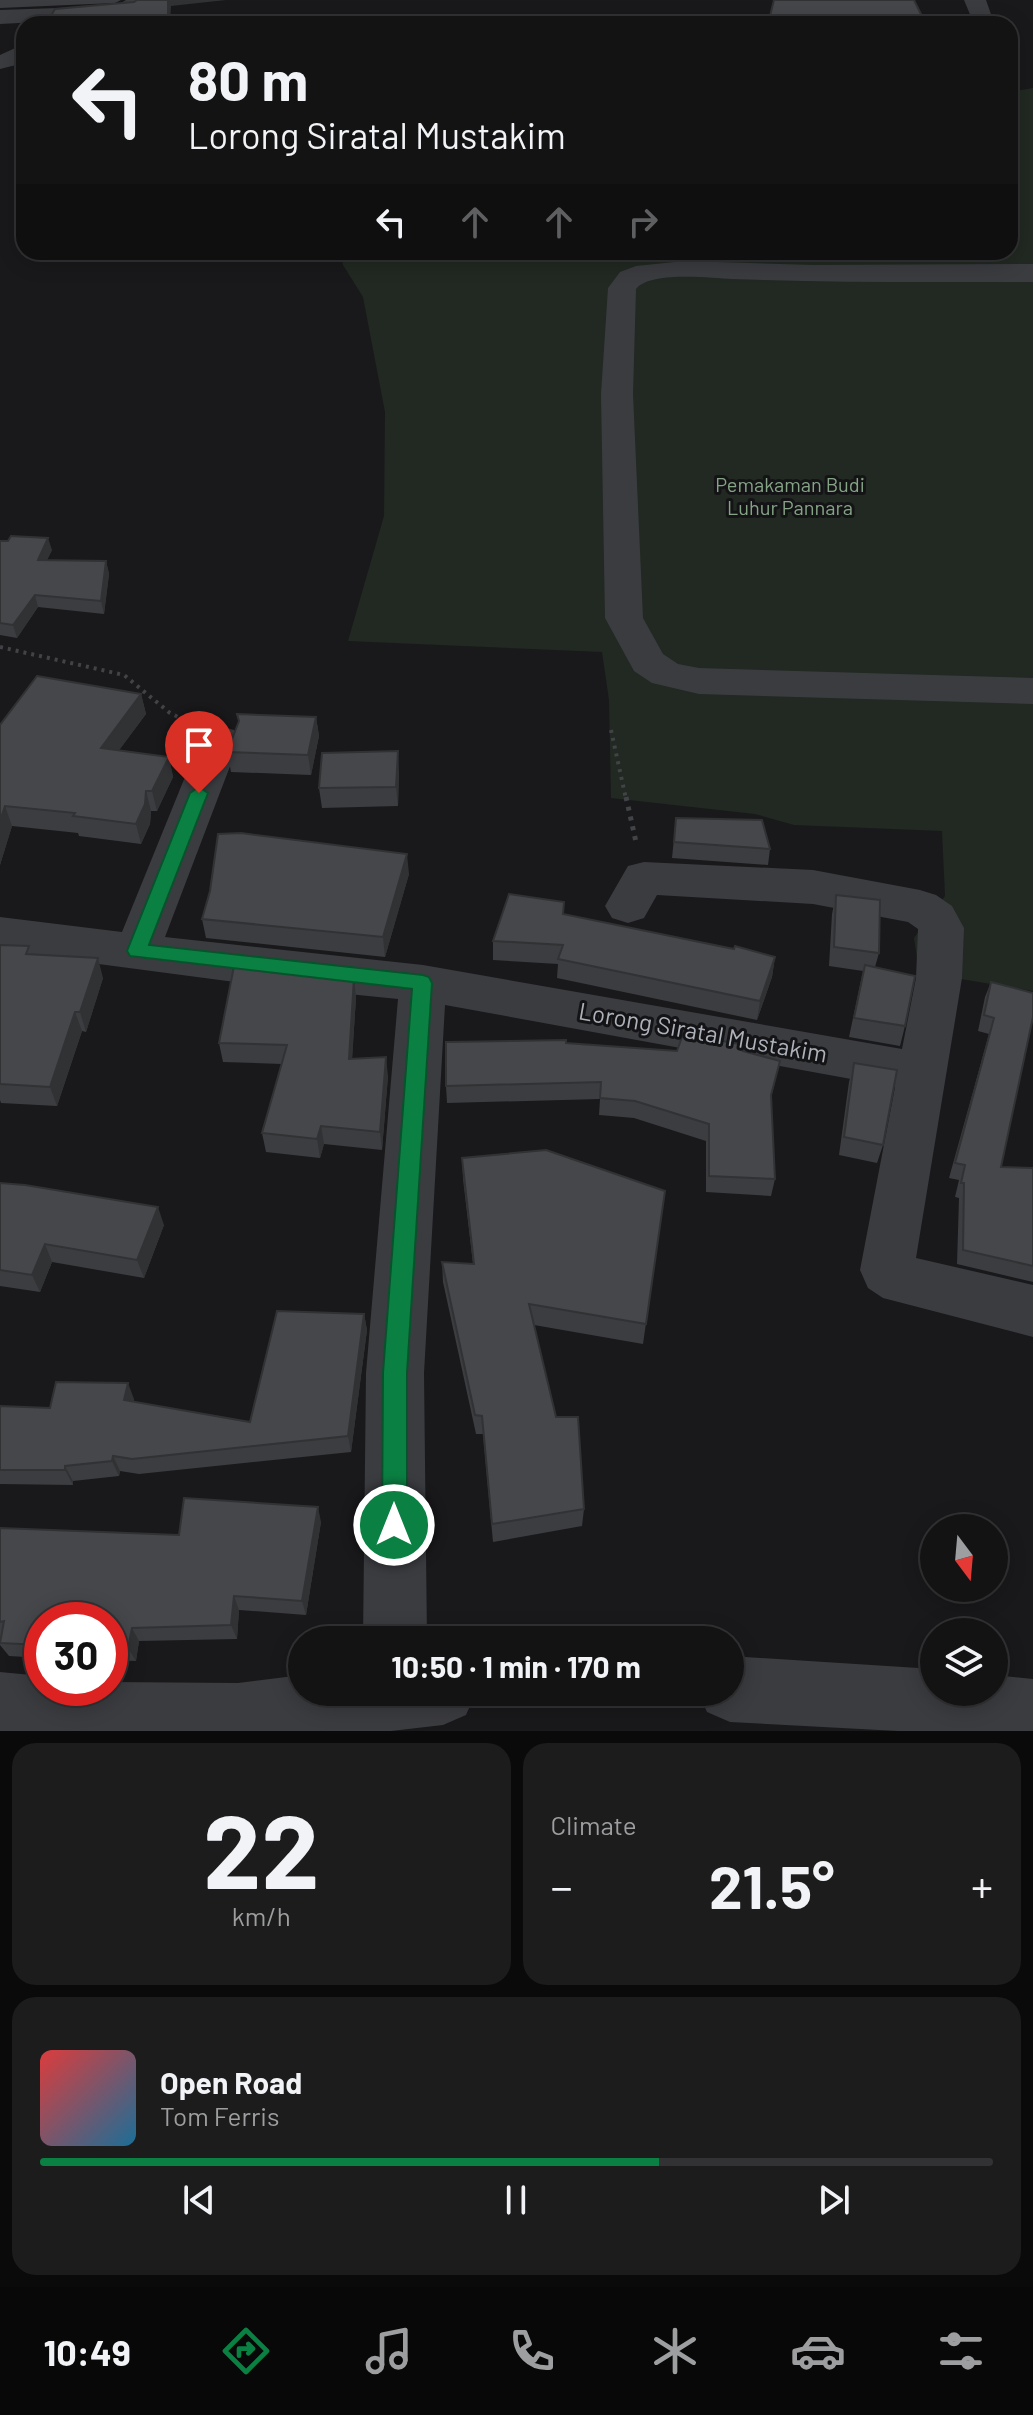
<!DOCTYPE html>
<html lang="en">
<head>
<meta charset="utf-8">
<style>
	:root { --surface:#131314; --page:#1c1c1d; --text:#f1f3f6; --muted:#9d9ea0; --line:#323234; --accent:#0b8043 }
	body { margin:0; font-family:Barlow,sans-serif; background:var(--page); color:var(--text); height:100vh; display:flex; flex-direction:column; font-size:30px; white-space:nowrap }
	* { box-sizing:border-box; margin:0 }
	p { font-size:26px; color:var(--muted) }
	.icon { flex:none; width:44px; height:44px; fill:none; stroke:currentColor; stroke-width:2; stroke-linecap:round; stroke-linejoin:round }
	.map { position:relative; height:1731px; overflow:hidden }
	.side { display:flex; flex-direction:column; gap:12px; padding:12px; background:#0a0a0b; flex:1 }
	.side>* { flex:none }
	.banner { position:absolute; left:16px; top:16px; width:1002px; height:244px; border-radius:24px; box-shadow:0 4px 20px #0003,0 0 0 2px var(--line); background:#131314; color:var(--text); overflow:hidden }
	.needle { width:52px; rotate:164deg }
	.controls { position:absolute; left:920px; top:1514px; display:grid; gap:16px }
	.controls a { display:grid; place-items:center; width:88px; height:88px; border-radius:50%; background:var(--surface); box-shadow:0 4px 20px #0003,0 0 0 2px var(--line); font-size:40px }
	.speed { position:absolute; left:24px; top:1602px; display:flex; gap:16px; font-size:40px; font-weight:700; text-align:center }
	.speed>* { display:grid; place-content:center; width:104px; height:104px; border-radius:50%; background:var(--surface); box-shadow:0 4px 20px #0003,0 0 0 2px var(--line); line-height:1 }
	.speed .limit { border:12px solid #d22; background:#fff; color:#111 }
	.pin { position:absolute; display:grid; place-items:center; width:68px; height:68px; color:#fff; margin:-82px -34px; border-radius:50% 50% 50% 0; rotate:-45deg; box-shadow:0 0 8px #0007 }
	.pin .icon { rotate:45deg }
	.me { position:absolute; width:88px; margin:-44px; rotate:0deg; stroke-linejoin:round; filter:drop-shadow(0 0 6px #0008) }
	.turn { display:flex; align-items:center; gap:28px; height:168px; padding:0 40px; font-size:36px }
	.turn .icon { width:104px; height:104px; stroke-width:2.5 }
	.turn b { display:block; font-size:56px; line-height:68px }
	.lanes { display:flex; align-items:center; height:76px; padding:0 40px; background:#0003; justify-content:center; gap:40px; direction:ltr }
	.lanes .off { opacity:.35 }
	.big { font-size:60px; font-weight:700; line-height:1.1 }
	.side .card { flex:1; display:flex; flex-direction:column; justify-content:center; gap:12px; min-width:0; padding:0 28px; border-radius:24px; background:var(--page) }
	.side .dial { align-items:center; gap:0 }
	.dial b { font-size:104px; line-height:1 }
	.song { display:flex; align-items:center; gap:24px }
	.cover { width:96px; height:96px; border-radius:12px; background:linear-gradient(135deg,hsl(0 70% 55%),hsl(200 70% 35%)) }
	.played { height:8px; border-radius:4px; background:linear-gradient(90deg,var(--accent) 65%,var(--line) 65%) }
	.keys { display:flex; justify-content:space-around; direction:ltr }
	.heat { display:flex; justify-content:space-between; align-items:center; font-size:44px; direction:ltr }
	.side .tiles { flex:1; display:grid; gap:12px; grid-template-columns:1fr 1fr }
	.card:last-child { grid-column:span 2 }
	.trip { position:absolute; left:288px; top:1626px; width:456px; height:80px; border-radius:40px; background:var(--surface); box-shadow:0 4px 20px #0003,0 0 0 2px var(--line); font-weight:700; line-height:80px; text-align:center }
	.dock { display:flex; height:128px; justify-content:space-around; align-items:center; background:#080808; color:var(--muted) }
	.dock .icon { width:56px; height:56px }
	.dock .on { color:var(--accent) }
	.dock b { font-size:36px; color:var(--text) }
	.map>svg:first-child { display:block }
	.green { fill:#212922 }
	.lines { fill:none; stroke-linecap:round; stroke-linejoin:round }
	.path-far1 { stroke:#414347; stroke-width:4; stroke-dasharray:3 5; stroke-linecap:butt }
	.path { stroke:#414347; stroke-width:5; stroke-dasharray:4 6; stroke-linecap:butt }
	.minor { fill:#3b3c40; fill-rule:evenodd }
	.wall { fill:#3c3d40 }
	.shaded-wall { fill:#313234 }
	.building { fill:#46474b; stroke:#313234; stroke-width:2 }
	.route { fill:#0b8043; stroke:#07532c; stroke-width:2 }
	.labels { text-anchor:middle; stroke-width:6; stroke-linejoin:round; paint-order:stroke }
	.far-park-label { font-size:20px; fill:#85a486; stroke:#141416 }
	.street-label { font-size:24px; fill:#adb1ba; stroke:#141416 }
</style>
</head>
<body>
<div class="map">
<svg width="1033" height="1731" viewBox="0 0 1033 1731">
	<rect width="100%" height="100%" fill="#19191b"/>
	<path class="green" d="M1033,88V991L919,972L914,938L945,896L942,831L794,825L755,814L611,798L609,700L602,652L348,641L384,516L385,412L363,297L343,265L341,252H1010V92Z"/>
	<g class="lines">
		<path class="path-far1" d="M0,647L124,675L170,713L188,722
			M611,730L626,799"/>
		<path class="path" d="M626,797L636,842"/>
		<path class="minor" d="M126,0H150L136,14L116,18L0,24V10L116,6Z
			M964,0H986L993,20L990,24H974Z
			M24,44V63L0,69V55Z
			M685,261L814,265L1033,264V282C932,282 832,283 732,279C710,278 650,271 636,289L633,394L643,618L663,654L678,664L699,668L1033,678V704L699,694L652,683L634,671L605,618L601,394L608,288L620,272L636,266Z
			M220,726L234,730L240,740L165,937L423,965L902,1049L916,978L918,929L908,922L813,904L657,895L644,918L628,923L612,918L605,906L628,866L644,862L813,870L920,890L936,895L952,906L964,928L962,978L916,1258L1033,1285V1337L883,1298L868,1288L860,1270L895,1087L445,1005L424,1373L427,1640H363L366,1373L398,999L250,984L0,951V917L122,932L200,740L206,730Z
			M730,1656L934,1669V1692H994V1675L1033,1679V1731H898L730,1722L707,1712L698,1692H730Z
			M0,1672L42,1676V1688H110V1682L238,1683L302,1675V1692H476L466,1715L443,1725L391,1731H0Z"/>
	</g>
	<path class="wall" d="M0,0H121L115,3L0,8Z
		M0,541L52,550L47,560L106,561L109,574L104,614L38,607L17,638L0,635Z
		M141,694L146,714L119,750L169,757L173,777L157,811H151L150,824L141,844L79,836L78,833L12,826L0,865V725Z
		M237,714L316,717L319,736L311,775L231,772L227,752L239,724Z
		M399,771L398,806L322,808L319,788Z
		M676,818L770,849L768,865L672,858Z
		M409,874L385,957L206,938L202,919L210,891Z
		M836,895L879,953L875,967L905,1026L900,1046L849,1037L863,971L829,966L832,914Z
		M564,902V914L775,957L772,977L757,1020L557,978L558,964L493,960V941Z
		M0,945L103,978L86,1032L82,1031L57,1106L1,1103L0,1100Z
		M354,978L356,998L352,1058L388,1076L382,1150L324,1144L320,1158L266,1152L262,1133L282,1064L223,1062L219,1043Z
		M991,982L1033,993L1001,1167L1033,1168V1282L957,1264L959,1198L955,1197L959,1180L949,1178L989,1034L978,1031L985,997Z
		M566,1043L677,1051H744L780,1061L771,1098L775,1179L771,1196L706,1192V1141L634,1118L599,1115L600,1099L447,1103L446,1086Z
		M854,1063L883,1145L877,1163L839,1155L849,1082Z
		M462,1158L665,1191L643,1344L534,1325L556,1417L584,1509L582,1526L493,1542L483,1434H476L443,1282L442,1262L473,1264L463,1179Z
		M0,1183L164,1225L144,1278L52,1262L40,1292L0,1286Z
		M364,1314L367,1330L351,1452L139,1474L120,1471L119,1476L73,1481V1485L0,1484V1406L50,1408L134,1399V1402L250,1422Z
		M321,1522L306,1615L239,1610L237,1639L139,1641L136,1661L110,1660V1620H42V1658L9,1656L0,1645V1528L179,1535Z"/>
	<path class="shaded-wall" d="M168,0H226L171,6L170,24H168Z
		M48,538L52,550L41,572L38,560Z
		M106,561L109,574L104,614L101,601Z
		M35,595L38,607L17,638L13,625Z
		M141,694L146,714L106,768L101,748Z
		M316,717L319,736L311,775L308,755Z
		M398,751L399,771L398,806L396,787Z
		M169,757L173,777L157,811L152,791Z
		M146,791L151,811L150,824L141,844L136,824Z
		M5,806L12,826L0,865V821Z
		M407,854L409,874L385,957L383,937Z
		M775,957L772,977L757,1020L760,1001Z
		M98,958L103,978L86,1032L80,1012Z
		M354,978L356,998L351,1077L349,1059Z
		M75,1012L82,1031L57,1106L50,1087Z
		M386,1057L388,1076L382,1150L380,1132Z
		M321,1126L324,1144L320,1158L317,1139Z
		M158,1207L164,1225L144,1278L137,1260Z
		M45,1244L52,1262L40,1292L32,1275Z
		M364,1314L367,1330L351,1452L348,1436Z
		M128,1383L134,1399L131,1416L124,1400Z
		M113,1456L120,1471L119,1476L112,1461Z
		M65,1466L73,1481V1485L65,1470Z
		M318,1507L321,1522L306,1615L302,1601Z
		M234,1596L239,1610L237,1639L231,1625Z
		M132,1628L139,1641L136,1661L128,1648Z"/>
	<path class="building" d="M137,0H168V24H46L55,9L134,2Z
		M774,0H914L926,24H768Z
		M11,536L48,538L38,560L106,561L101,601L35,595L13,625L0,623V541H8Z
		M37,676L141,694L101,748L169,757L152,791H146L145,804L136,824L73,816L75,813L5,806L0,821V725Z
		M237,714L316,717L308,755L227,752L239,721Z
		M398,751L396,787L319,788L322,753Z
		M676,818L762,820L770,849L674,842Z
		M241,833L407,854L383,937L202,919L210,891L218,834Z
		M509,894L564,902L563,914L734,949L735,946L775,957L760,1001L558,959L563,945L493,941Z
		M836,895L880,900L879,953L834,947Z
		M0,945L29,946L26,954L98,958L80,1012H75L50,1087L0,1084Z
		M865,965L915,976L905,1026L854,1018Z
		M234,966L354,978L349,1059L386,1057L380,1132L321,1126L317,1139L262,1133L287,1045L219,1043Z
		M991,982L1033,993V1017L1001,1167L1033,1168V1266L963,1250L964,1183H961L965,1165L955,1163L994,1018L984,1015Z
		M683,1034L745,1045L743,1051L780,1061L771,1095L775,1179L709,1176V1124L635,1101L600,1098L601,1082L446,1086V1042L566,1040V1043L677,1051Z
		M854,1063L897,1070L883,1145L844,1137Z
		M546,1150L665,1191L646,1324L529,1304L556,1417H578L584,1509L492,1524L482,1416L475,1415L442,1262L474,1264L462,1158Z
		M0,1183L25,1185L158,1207L137,1260L45,1244L32,1275L0,1270Z
		M277,1311L364,1314L348,1436L132,1459L113,1456L112,1461L65,1466V1470H0V1406L50,1408L56,1382L128,1383L124,1400L250,1422Z
		M184,1498L318,1507L302,1601L234,1596L231,1625L132,1628L128,1648L110,1647V1620H42V1645L0,1643L4,1621L0,1622V1528L179,1535Z"/>
	<path class="route" d="M199,787L208,793L149,945L423,975L429,977L432,983L407,1373V1525L403,1534L394,1537L385,1534L382,1525L383,1373L412,989L130,956L127,951L190,793Z"/>
	<g class="labels">
		<g class="far-park-label">
			<text x="790" y="492">Pemakaman Budi<tspan x="790" dy="23">Luhur Pannara</tspan></text>
		</g>
		<g class="street-label">
			<text transform="translate(703 1033) rotate(10)" y="8">Lorong Siratal Mustakim</text>
		</g>
	</g>
</svg>
<div class="controls">
<a><svg class="needle" viewBox="-14 -14 28 28"><path d="M0-13l5 13h-10z" fill="#e53935"/><path d="M0 13l5-13h-10z" fill="#9d9ea0"/></svg></a>
<a><svg class="icon" aria-label="layers" viewBox="0 0 24 24"><path d="M12 4l9 5-9 5-9-5zM3 14l9 5 9-5"/></svg></a>
</div>
<div class="speed"><div class="limit">30</div></div>
<div class="pin" style="left:199px;top:793px;background:#d93025"><svg class="icon" aria-label="arrive" viewBox="0 0 24 24"><path d="M6 21V4h12l-3 4 3 4H6"/></svg></div>
<svg class="me" style="left:394px;top:1525px" viewBox="-20 -20 40 40"><circle r="17" fill="#0b8043" stroke="#fff" stroke-width="3"/><path d="M0-11L8 9 0 5-8 9z" fill="#fff"/></svg>
<div class="trip">10:50 · 1 min · 170 m</div>
<div class="banner">
<div class="turn"><svg class="icon" aria-label="left" viewBox="0 0 24 24"><path d="M17 20v-9H6M10 6l-5 5 5 5"/></svg><div><b>80 m</b>Lorong Siratal Mustakim</div></div>
<div class="lanes"><svg class="icon" aria-label="left" viewBox="0 0 24 24"><path d="M17 20v-9H6M10 6l-5 5 5 5"/></svg><svg class="icon off" aria-label="ahead" viewBox="0 0 24 24"><path d="M12 20V5M6 11l6-6 6 6"/></svg><svg class="icon off" aria-label="ahead" viewBox="0 0 24 24"><path d="M12 20V5M6 11l6-6 6 6"/></svg><svg class="icon off" aria-label="right" viewBox="0 0 24 24"><path d="M7 20v-9h11M14 6l5 5-5 5"/></svg></div>
</div>
</div>
<section class="side">
<div class="tiles">
<div class="card dial"><b>22</b><p>km/h</p></div>
<div class="card"><p>Climate</p>
<div class="heat"><a>−</a><b class="big">21.5°</b><a>+</a></div>
</div>
<div class="card">
<div class="song"><i class="cover"></i><div><b>Open Road</b><p>Tom Ferris</p></div></div>
<div class="played"></div>
<div class="keys"><svg class="icon" aria-label="previous" viewBox="0 0 24 24"><path d="M18 5L8 12l10 7zM5 5v14"/></svg><svg class="icon" aria-label="pause" viewBox="0 0 24 24"><path d="M8 5v14M16 5v14"/></svg><svg class="icon" aria-label="next" viewBox="0 0 24 24"><path d="M6 5l10 7-10 7zM19 5v14"/></svg></div>
</div>
</div>
</section>
<nav class="dock">
<b>10:49</b>
<svg class="icon on" aria-label="directions" viewBox="0 0 24 24"><path d="M12 3l9 9-9 9-9-9zM9 14v-3h6M13 9l2 2-2 2"/></svg>
<svg class="icon" aria-label="music" viewBox="0 0 24 24"><path d="M9 18V5l10-2v13"/><circle cx="6" cy="18" r="3"/><circle cx="16" cy="16" r="3"/></svg>
<svg class="icon" aria-label="phone" viewBox="0 0 24 24"><path d="M5 4h4l2 5-3 2q2 4 5 5l2-3 5 2v4C11 20 4 13 5 4z"/></svg>
<svg class="icon" aria-label="climate" viewBox="0 0 24 24"><path d="M12 3v18M4 7l16 10M4 17L20 7"/></svg>
<svg class="icon" aria-label="car" viewBox="0 0 24 24"><path d="M5 17H2v-5l4-1 3-4h7l3 4 3 1v5h-3M9 17h6M6 11h13"/><circle cx="7" cy="17" r="2"/><circle cx="17" cy="17" r="2"/></svg>
<svg class="icon" aria-label="filters" viewBox="0 0 24 24"><path d="M4 7h16M4 17h16"/><circle cx="9" cy="7" r="2"/><circle cx="15" cy="17" r="2"/></svg>
</nav>
</body>
</html>
